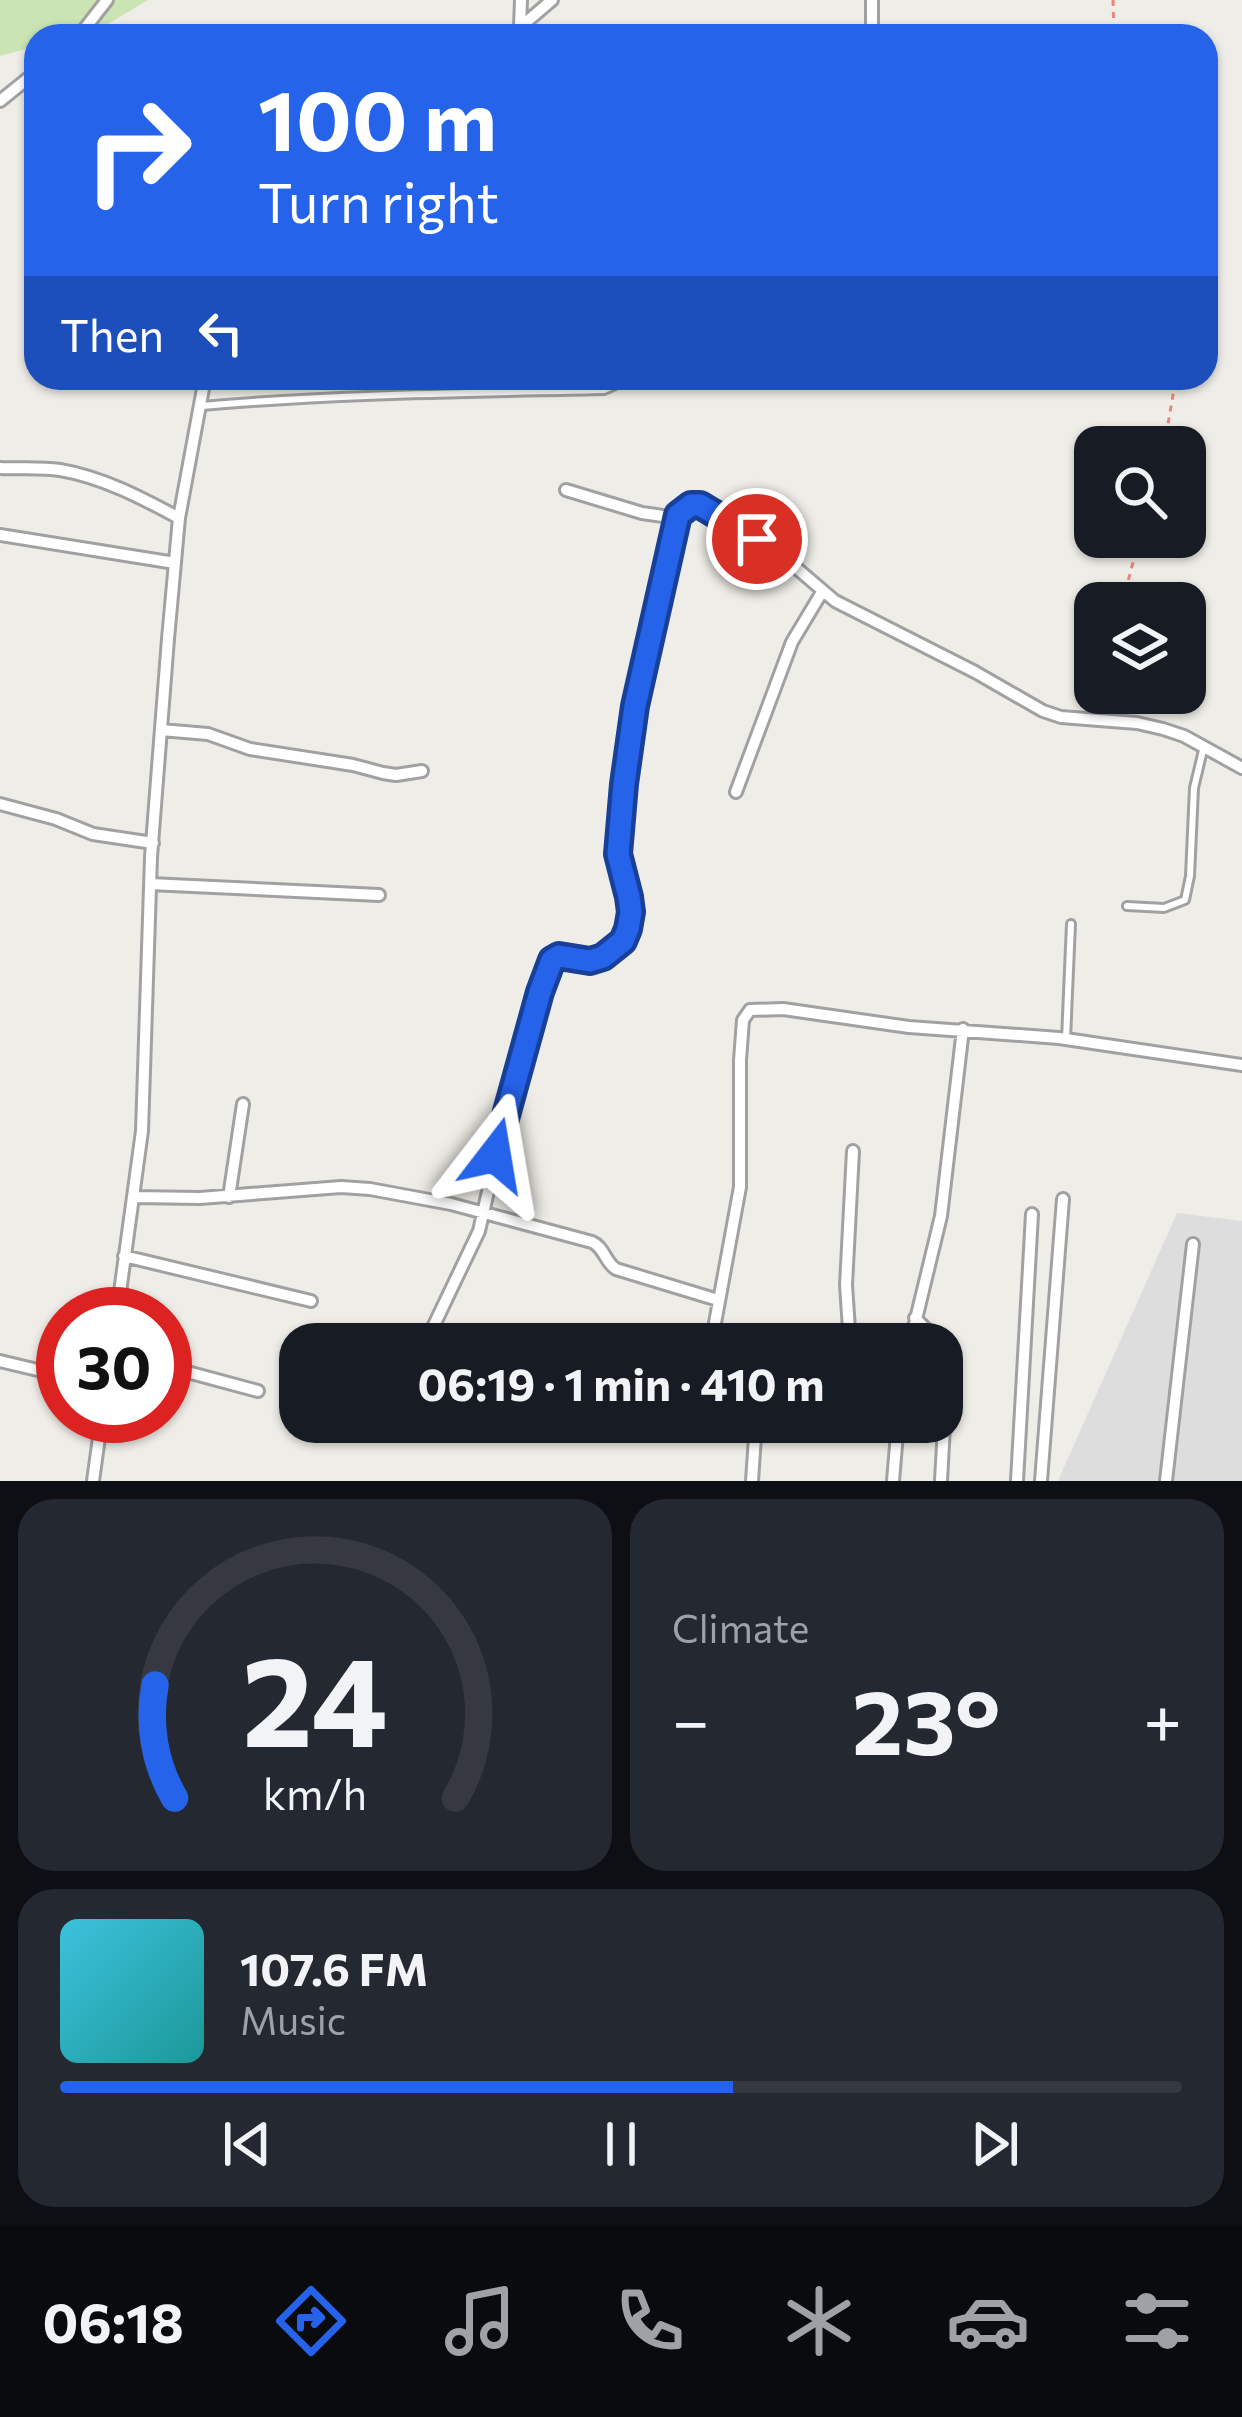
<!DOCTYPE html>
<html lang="en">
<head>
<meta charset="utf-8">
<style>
	:root { --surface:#171b24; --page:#242831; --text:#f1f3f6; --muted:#9ea1a6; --line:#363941; --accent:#2563eb }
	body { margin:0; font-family:Commissioner,sans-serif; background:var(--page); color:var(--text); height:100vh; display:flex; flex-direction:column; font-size:45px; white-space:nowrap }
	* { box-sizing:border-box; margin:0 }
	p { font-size:39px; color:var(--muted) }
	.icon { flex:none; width:66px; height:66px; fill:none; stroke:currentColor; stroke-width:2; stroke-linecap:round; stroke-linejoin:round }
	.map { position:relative; height:1481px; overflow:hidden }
	.sheet { display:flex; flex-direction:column; gap:18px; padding:18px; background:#0d0f14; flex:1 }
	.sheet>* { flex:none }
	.hud { position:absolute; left:24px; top:24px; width:1194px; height:366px; border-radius:36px; box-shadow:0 3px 9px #0004; background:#2563eb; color:#fff; overflow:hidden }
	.tools { position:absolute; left:1074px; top:426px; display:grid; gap:24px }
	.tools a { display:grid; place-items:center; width:132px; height:132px; border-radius:24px; background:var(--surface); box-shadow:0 3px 9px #0004; font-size:60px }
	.speed { position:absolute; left:36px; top:1287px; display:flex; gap:24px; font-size:60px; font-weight:700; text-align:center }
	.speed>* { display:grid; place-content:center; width:156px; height:156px; border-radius:50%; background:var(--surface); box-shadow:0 3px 9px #0004; line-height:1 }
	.speed .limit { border:18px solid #d22; background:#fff; color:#111 }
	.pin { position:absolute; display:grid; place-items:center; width:102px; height:102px; color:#fff; margin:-51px; border:6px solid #fff; border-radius:50%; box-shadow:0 3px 12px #0007 }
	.me { position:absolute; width:132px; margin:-66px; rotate:14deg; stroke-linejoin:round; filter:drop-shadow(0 0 9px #0008) }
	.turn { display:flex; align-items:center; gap:42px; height:252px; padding:0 36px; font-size:54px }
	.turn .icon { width:156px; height:156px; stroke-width:2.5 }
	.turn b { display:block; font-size:84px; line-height:102px }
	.then { display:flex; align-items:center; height:114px; padding:0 36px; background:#0003; gap:24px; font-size:45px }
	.big { font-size:90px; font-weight:700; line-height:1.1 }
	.sheet .widget { flex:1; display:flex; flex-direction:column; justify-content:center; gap:18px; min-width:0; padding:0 42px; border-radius:36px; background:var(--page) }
	.sheet .dial { align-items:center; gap:0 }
	.dial svg { height:312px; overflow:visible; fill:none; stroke:var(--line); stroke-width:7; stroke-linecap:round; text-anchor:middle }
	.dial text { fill:var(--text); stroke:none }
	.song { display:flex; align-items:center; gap:36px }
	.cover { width:144px; height:144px; border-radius:18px; background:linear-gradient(135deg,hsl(190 70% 55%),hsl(180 70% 35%)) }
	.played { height:12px; border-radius:6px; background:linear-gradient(90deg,var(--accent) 60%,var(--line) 60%) }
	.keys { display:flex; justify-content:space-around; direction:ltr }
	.heat { display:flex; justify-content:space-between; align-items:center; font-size:66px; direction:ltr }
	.sheet .tiles { flex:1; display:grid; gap:18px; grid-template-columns:1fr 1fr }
	.widget:last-child { grid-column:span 2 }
	.trip { position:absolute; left:279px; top:1323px; width:684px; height:120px; border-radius:36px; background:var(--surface); box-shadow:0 3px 9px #0004; font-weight:700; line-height:120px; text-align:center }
	.menu { display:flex; height:192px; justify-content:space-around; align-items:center; background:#090b0e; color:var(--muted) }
	.menu .icon { width:84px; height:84px }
	.menu .current { color:var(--accent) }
	.menu b { font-size:54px; color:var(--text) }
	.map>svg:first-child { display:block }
	.residential { fill:#dedddd }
	.grass { fill:#cbe4b3 }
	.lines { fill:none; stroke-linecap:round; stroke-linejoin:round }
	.service-casing { stroke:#a1a1a1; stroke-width:12 }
	.minor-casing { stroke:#a1a1a1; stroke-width:16 }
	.path { stroke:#ec867c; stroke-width:3; stroke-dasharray:6 6; stroke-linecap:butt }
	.service { stroke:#fff; stroke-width:6 }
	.minor { stroke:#fff; stroke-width:10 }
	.route-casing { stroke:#184099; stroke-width:30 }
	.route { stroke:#2563eb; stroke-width:21 }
</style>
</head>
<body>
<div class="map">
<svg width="1242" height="1481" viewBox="0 0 1242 1481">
	<rect width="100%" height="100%" fill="#efede7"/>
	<path class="residential" d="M1177,1213L1242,1221V1481H1058Z"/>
	<path class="grass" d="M0,0H148L98,30L75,36H36V46L0,56Z"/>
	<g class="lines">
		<defs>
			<path id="service" d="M202,406C336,394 470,393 604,390L615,385L617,378
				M1127,906L1164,908L1185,900L1190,876L1194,788L1204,746
				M1066,1039L1071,924"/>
			<path id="minor" d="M520,27L521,0
				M79,36L107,0
				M510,36L552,0
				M872,36V0
				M0,101L36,72
				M0,468C20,469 40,467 60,470C102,477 142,498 179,518
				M566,490L642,513L677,518
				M0,535L175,563
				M161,730L208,734L250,749L353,765L383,773L396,775L422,771
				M736,792L792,642L822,592
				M0,804L56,819L93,834L153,843
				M150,884L379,895
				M133,1197L200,1198L341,1187L370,1189L451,1204L592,1242C604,1247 605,1262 616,1269L718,1300
				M229,1197L243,1104
				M124,1256L311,1301
				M117,1314L142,1131L151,857L168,639L179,518L205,378
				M915,1318L941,1344
				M425,1344L479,1231L509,1099L552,960C577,949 602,976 624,938C642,908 617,872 619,840C622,795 627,748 635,704C642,671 651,638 658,605C662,583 667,535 677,516C682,506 691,505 700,505L773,548L835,601L975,672L1043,711L1061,717L1137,723L1163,729L1184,736L1242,768
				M727,1344L716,1332L715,1323L740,1187V1060L743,1020L750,1010L783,1009L909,1027L1059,1038L1242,1065
				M850,1344L846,1285L853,1151
				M910,1344L941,1216L963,1029
				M0,1361L63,1376
				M165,1366L258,1391
				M93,1481L102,1416
				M752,1481L756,1422
				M893,1481L898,1422
				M941,1481L947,1371L942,1347
				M1017,1481L1032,1214
				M1041,1481L1063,1199
				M1166,1481L1193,1244"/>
		</defs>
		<use href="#service" class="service-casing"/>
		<use href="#minor" class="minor-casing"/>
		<path class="path" d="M1113,0L1114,36
			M1164,447L1176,378
			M1122,603L1140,537
			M1096,709L1101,693"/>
		<use href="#service" class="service"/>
		<use href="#minor" class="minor"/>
	</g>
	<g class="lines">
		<defs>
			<path id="route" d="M495,1155L540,992L552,960L559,956L590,961L603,957L623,941L628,929L631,912L629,897L618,854L624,784L635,706L678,515L691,505H700L757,539"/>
		</defs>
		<use href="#route" class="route-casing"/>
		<use href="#route" class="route"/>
	</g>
</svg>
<div class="tools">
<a><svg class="icon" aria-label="search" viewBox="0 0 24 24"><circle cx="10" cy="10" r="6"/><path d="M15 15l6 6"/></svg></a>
<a><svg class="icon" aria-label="layers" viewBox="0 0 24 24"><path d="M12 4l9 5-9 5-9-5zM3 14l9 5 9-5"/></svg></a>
</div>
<div class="speed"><div class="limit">30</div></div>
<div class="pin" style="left:757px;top:539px;background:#d93025"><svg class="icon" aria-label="arrive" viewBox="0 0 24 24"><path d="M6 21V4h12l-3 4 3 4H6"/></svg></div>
<svg class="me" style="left:495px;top:1155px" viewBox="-20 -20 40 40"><path d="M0-17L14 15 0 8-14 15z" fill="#2563eb" stroke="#fff" stroke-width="4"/></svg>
<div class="trip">06:19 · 1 min · 410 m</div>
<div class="hud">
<div class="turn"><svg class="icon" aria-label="right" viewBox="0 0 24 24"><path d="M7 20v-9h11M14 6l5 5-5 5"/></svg><div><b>100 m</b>Turn right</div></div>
<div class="then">Then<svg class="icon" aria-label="left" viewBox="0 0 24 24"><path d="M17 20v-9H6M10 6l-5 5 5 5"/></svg></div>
</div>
</div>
<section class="sheet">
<div class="tiles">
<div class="widget dial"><svg viewBox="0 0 100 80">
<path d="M14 69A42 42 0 1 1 86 69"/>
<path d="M14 69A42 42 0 0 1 9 40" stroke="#2563eb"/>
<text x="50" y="56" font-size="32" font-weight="700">24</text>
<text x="50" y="72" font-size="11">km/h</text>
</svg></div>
<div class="widget"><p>Climate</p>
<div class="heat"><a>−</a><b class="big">23°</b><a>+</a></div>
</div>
<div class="widget">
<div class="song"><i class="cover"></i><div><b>107.6 FM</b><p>Music</p></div></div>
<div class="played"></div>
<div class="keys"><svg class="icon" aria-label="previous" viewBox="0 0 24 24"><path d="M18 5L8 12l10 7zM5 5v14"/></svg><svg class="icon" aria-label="pause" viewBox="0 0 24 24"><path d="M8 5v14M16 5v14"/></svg><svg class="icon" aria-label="next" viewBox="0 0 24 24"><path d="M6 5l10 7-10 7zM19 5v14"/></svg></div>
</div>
</div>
</section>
<nav class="menu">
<b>06:18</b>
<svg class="icon current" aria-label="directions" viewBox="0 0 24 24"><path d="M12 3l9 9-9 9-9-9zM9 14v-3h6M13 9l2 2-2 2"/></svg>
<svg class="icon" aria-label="music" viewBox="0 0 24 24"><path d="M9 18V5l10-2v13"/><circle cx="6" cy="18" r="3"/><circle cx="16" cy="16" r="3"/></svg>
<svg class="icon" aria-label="phone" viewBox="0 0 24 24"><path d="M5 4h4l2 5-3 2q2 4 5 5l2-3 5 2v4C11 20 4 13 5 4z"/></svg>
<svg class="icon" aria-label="climate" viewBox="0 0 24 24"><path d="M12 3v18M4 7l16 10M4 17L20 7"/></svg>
<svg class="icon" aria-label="car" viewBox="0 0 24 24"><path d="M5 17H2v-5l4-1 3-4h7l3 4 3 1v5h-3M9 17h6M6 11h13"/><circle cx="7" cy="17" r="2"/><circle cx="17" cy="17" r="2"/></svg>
<svg class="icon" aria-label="filters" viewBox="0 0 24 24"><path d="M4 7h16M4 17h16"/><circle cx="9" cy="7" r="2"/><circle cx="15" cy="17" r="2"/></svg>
</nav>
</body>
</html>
